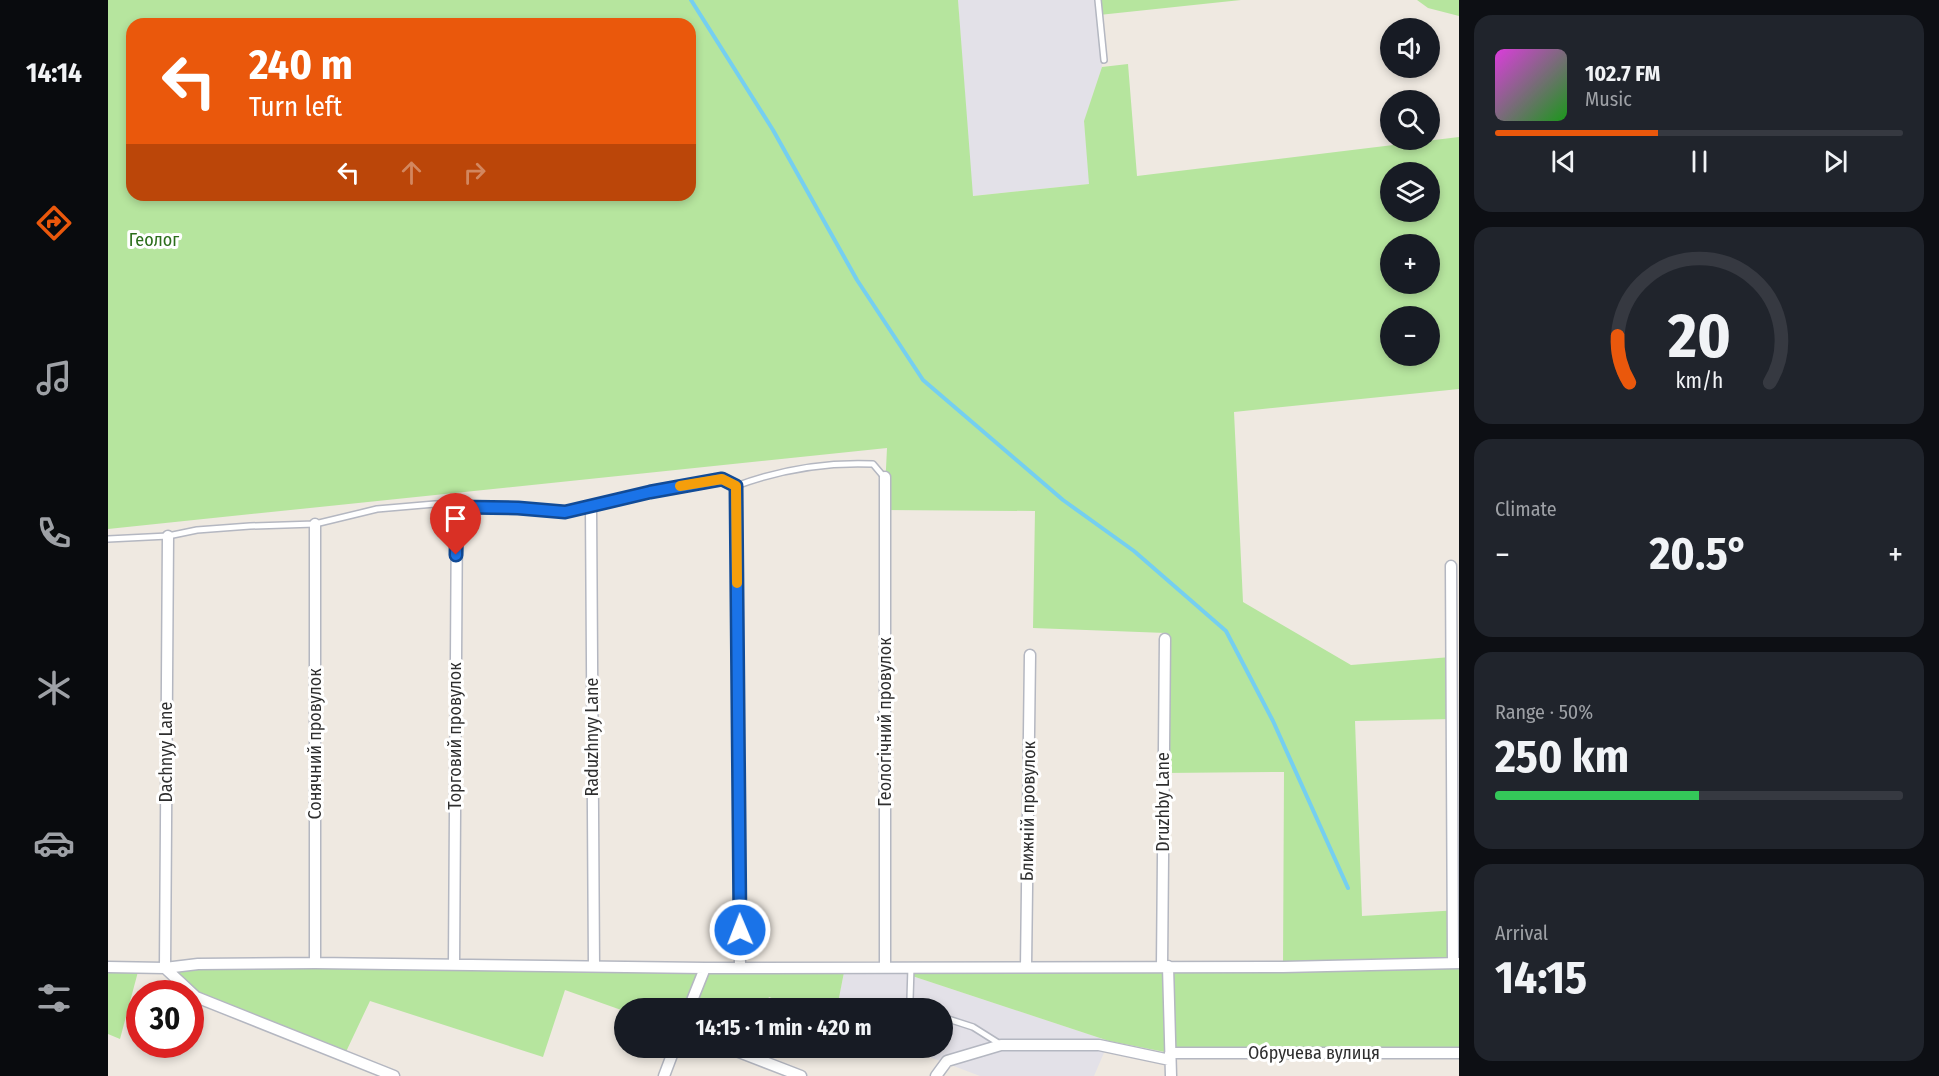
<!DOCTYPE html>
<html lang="en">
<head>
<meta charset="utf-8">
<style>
	:root { --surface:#171b24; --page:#20242c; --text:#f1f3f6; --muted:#9ea1a6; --line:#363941; --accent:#ea580c }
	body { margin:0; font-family:"Fira Sans Condensed",sans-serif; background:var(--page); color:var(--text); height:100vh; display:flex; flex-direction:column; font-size:22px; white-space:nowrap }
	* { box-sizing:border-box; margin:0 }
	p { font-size:20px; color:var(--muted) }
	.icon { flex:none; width:33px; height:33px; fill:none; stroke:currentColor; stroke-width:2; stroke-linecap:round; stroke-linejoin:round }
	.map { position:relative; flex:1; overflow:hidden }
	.panel { display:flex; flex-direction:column; gap:15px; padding:15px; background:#0d0f14; width:480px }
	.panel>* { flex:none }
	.hud { position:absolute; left:18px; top:18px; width:570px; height:183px; border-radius:18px; box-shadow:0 3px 9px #0003; background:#ea580c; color:#fff; overflow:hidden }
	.fabs { position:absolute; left:1272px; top:18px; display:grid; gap:12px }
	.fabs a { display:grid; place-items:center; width:60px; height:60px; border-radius:50%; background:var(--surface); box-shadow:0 3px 9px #0003; font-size:30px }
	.speed { position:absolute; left:18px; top:980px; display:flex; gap:12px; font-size:30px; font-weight:700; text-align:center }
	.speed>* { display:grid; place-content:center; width:78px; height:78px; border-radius:50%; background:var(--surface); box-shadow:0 3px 9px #0003; line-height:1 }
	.speed .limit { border:9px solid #d22; background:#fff; color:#111 }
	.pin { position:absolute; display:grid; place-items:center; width:51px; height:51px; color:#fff; margin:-62px -26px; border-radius:50% 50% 50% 0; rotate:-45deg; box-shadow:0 0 6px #0007 }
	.pin .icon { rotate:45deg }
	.me { position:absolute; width:66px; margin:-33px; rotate:359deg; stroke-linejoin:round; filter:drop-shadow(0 0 4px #0008) }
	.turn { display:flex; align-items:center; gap:21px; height:126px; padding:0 24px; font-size:27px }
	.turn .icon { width:78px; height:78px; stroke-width:2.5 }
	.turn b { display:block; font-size:42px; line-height:51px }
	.lanes { display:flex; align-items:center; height:57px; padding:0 24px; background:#0003; justify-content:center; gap:30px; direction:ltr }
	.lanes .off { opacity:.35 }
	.big { font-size:45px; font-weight:700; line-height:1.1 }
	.panel .card { flex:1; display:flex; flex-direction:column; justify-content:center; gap:9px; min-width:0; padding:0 21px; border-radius:18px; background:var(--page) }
	.panel .dial { align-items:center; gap:0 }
	.dial svg { height:156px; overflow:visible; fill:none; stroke:var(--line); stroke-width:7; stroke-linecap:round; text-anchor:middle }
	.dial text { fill:var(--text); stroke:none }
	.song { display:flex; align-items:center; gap:18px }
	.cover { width:72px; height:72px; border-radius:9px; background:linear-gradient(135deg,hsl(300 70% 55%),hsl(120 70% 35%)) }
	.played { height:6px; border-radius:3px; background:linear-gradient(90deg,var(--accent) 40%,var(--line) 40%) }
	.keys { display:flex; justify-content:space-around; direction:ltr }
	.heat { display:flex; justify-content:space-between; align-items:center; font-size:33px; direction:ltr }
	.charge { height:9px; border-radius:4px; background:linear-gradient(90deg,#34c759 50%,var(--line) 0) }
	.trip { position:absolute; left:506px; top:998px; width:339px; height:60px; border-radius:30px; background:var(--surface); box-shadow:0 3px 9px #0003; font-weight:700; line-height:60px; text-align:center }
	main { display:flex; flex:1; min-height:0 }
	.tab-bar { display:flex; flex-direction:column; width:108px; justify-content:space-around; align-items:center; background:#090b0e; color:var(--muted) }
	.tab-bar .icon { width:42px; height:42px }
	.tab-bar .active { color:var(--accent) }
	.tab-bar b { font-size:27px; color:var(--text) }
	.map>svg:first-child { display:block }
	.industrial { fill:#e3e1e8 }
	.green { fill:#b6e59e; fill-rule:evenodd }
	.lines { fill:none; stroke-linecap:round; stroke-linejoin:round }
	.stream { stroke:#75cff0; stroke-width:4 }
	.lane-casing { stroke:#b4b7c1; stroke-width:8 }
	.street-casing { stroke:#b4b7c1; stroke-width:13 }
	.lane { stroke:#fff; stroke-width:5 }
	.street { stroke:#fff; stroke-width:10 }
	.route-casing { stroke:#114b97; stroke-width:15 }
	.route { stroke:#1a73e8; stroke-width:10 }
	.slow { stroke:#f59e0b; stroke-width:10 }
	.labels { text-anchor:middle; stroke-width:6; stroke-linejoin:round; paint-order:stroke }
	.park-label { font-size:18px; fill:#2c6e1b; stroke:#fff }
	.street-label { font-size:18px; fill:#2e2e2e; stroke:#fff }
</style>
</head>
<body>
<main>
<nav class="tab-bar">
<b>14:14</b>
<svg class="icon active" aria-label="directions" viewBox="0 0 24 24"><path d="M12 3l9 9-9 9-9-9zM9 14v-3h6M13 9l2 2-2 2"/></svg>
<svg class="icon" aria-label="music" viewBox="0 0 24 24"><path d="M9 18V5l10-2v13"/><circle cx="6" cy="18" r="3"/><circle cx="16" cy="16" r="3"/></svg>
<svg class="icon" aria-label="phone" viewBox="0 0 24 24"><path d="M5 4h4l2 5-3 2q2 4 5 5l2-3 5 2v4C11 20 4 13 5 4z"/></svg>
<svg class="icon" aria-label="climate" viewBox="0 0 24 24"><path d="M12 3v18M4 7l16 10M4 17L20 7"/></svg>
<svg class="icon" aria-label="car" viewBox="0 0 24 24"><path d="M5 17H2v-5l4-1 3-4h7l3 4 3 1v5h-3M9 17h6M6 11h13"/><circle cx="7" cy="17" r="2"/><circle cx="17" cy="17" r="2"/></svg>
<svg class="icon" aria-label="filters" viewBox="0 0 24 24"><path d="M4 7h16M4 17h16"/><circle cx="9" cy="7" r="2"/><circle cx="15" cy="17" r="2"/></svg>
</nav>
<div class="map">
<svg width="1351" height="1076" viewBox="0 0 1351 1076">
	<rect width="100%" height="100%" fill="#efe9e1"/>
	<path class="industrial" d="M850,0H990L994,67L976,122L982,184L864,196Z
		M737,967H777L1001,1041L986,1076H872L795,1047H834V1008H729Z"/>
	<path class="green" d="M0,0H850L865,196L981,184L976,121L994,67L1020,64L1029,176L1351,137V389L1126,412L1135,602L1243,665L1343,657L1344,719L1247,721L1254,916L1351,910V1053H1062L1001,1041L777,967H1175L1176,772L1056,773L1058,633L925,628L927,511L776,510L779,448L0,529ZM24,24H582V195H24ZM1282,172H1322V212H1282ZM1282,244H1322V284H1282ZM1282,316H1322V356H1282Z
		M990,0H1133L991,15Z
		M1309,0H1351V16L1320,8Z
		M0,967L31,968L12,1039L0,1034Z
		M737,967L729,1008H691L661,997L656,1008H516V1011L457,990L435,1057L262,1001L236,1056L88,997L57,968Z"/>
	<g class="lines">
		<path class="stream" d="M583,0L665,130L749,280L815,380L955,500L1026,551L1118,631L1165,721L1240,888"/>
		<defs>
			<path id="lane" d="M990,0L996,60
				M0,539L60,536L89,530L142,526L207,524L269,509L327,504L457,512L542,491L614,479L628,486C671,470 719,462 765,464L776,477
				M803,967L802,999L807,1008
				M834,1017L865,1027L892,1044"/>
			<path id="street" d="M777,477V967
				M628,486L632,968
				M483,507L486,966
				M60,536L57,968L88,997L286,1076
				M1343,566L1345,963
				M207,963V524
				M346,964L349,507
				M1054,966L1057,639
				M1060,966L1063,1076
				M0,967L57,968L90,964L207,963L597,968L1175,967L1351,963
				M918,967L922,655
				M581,1008L597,968
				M618,1047L693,1076
				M1062,1053H1351
				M556,1076L567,1047
				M828,1076L839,1061L893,1045H991L1062,1060"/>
		</defs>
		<use href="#lane" class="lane-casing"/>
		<use href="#street" class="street-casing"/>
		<use href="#lane" class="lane"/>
		<use href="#street" class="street"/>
	</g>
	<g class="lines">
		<defs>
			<path id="route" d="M348,555L349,507L410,508L457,512L542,492L614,479L628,486L632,930"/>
		</defs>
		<use href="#route" class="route-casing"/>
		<use href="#route" class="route"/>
		<path class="slow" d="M572,486L614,479L628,486L629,583"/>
	</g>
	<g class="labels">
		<g class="park-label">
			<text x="46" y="246">Геолог</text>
		</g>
		<g class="street-label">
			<text transform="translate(777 722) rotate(-90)" y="6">Геологічний провулок</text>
			<text transform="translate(347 736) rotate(-90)" y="6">Торговий провулок</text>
			<text transform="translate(484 737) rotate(-90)" y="6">Raduzhnyy Lane</text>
			<text transform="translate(207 744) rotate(-90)" y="6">Сонячний провулок</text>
			<text transform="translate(58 752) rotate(-90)" y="6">Dachnyy Lane</text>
			<text transform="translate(1055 802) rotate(-90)" y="6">Druzhby Lane</text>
			<text transform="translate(920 811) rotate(-89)" y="6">Ближній провулок</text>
			<text x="1206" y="1059">Обручева вулиця</text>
		</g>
	</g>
</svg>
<div class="fabs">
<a><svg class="icon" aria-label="sound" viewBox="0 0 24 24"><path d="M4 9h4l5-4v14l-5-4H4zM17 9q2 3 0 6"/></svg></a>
<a><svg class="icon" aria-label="search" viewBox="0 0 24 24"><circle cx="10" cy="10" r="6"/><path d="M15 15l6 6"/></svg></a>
<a><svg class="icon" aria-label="layers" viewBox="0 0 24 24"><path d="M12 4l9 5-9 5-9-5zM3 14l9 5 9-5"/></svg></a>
<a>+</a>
<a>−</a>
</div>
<div class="speed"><div class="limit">30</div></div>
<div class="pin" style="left:348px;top:555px;background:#d93025"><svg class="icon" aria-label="arrive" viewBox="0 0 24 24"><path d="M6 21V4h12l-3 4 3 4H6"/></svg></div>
<svg class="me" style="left:632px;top:930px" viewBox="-20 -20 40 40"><circle r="17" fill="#1a73e8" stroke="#fff" stroke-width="3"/><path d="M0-11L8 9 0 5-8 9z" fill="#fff"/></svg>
<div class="trip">14:15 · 1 min · 420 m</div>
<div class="hud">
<div class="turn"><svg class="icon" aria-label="left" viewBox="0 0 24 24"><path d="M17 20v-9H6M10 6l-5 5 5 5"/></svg><div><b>240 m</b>Turn left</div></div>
<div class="lanes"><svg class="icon" aria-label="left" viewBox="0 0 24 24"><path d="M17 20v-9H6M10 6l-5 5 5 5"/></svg><svg class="icon off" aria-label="ahead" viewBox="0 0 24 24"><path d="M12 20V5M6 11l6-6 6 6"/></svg><svg class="icon off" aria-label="right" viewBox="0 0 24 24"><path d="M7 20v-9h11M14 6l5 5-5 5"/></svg></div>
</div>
</div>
<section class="panel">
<div class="card">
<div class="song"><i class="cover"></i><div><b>102.7 FM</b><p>Music</p></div></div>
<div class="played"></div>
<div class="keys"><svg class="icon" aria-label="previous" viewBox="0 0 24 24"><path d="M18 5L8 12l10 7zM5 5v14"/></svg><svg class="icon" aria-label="pause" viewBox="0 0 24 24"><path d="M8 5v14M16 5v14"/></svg><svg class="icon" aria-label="next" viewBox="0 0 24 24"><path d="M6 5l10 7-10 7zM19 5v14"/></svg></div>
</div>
<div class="card dial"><svg viewBox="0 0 100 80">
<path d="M14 69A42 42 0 1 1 86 69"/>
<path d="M14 69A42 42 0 0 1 8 45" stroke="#ea580c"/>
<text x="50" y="56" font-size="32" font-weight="700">20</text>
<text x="50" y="72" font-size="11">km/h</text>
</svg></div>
<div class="card"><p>Climate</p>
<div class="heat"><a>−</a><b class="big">20.5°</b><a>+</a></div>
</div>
<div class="card"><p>Range · 50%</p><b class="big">250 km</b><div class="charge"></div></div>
<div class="card"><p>Arrival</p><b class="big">14:15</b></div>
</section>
</main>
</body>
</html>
